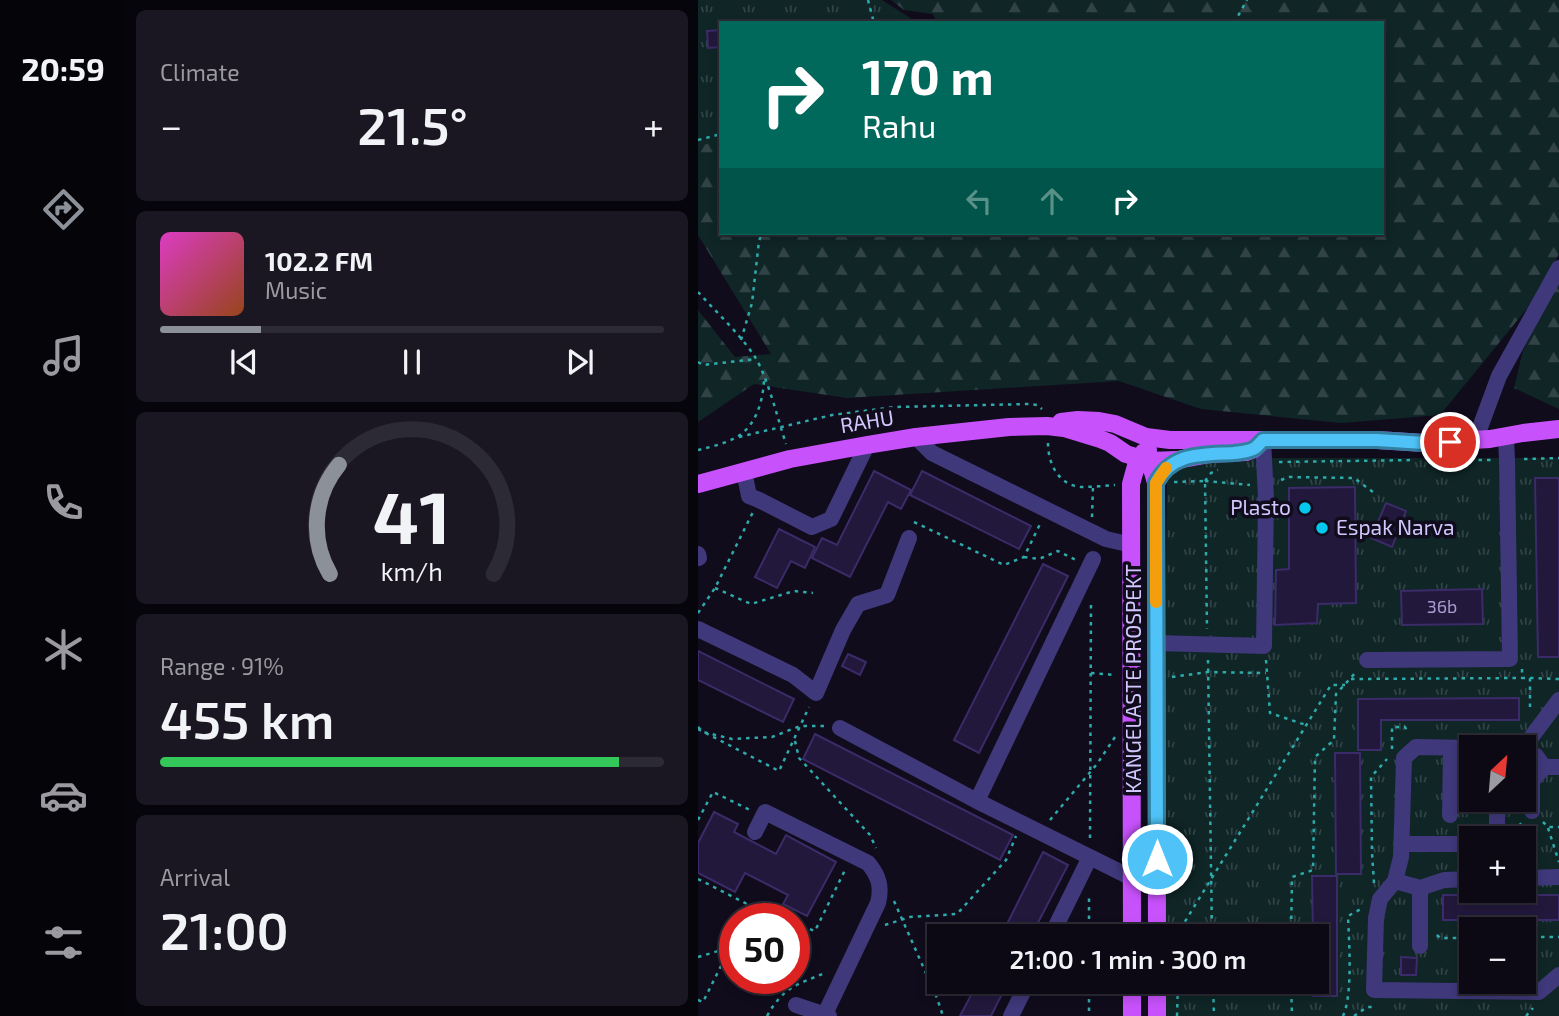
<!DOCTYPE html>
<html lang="en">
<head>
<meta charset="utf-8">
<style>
	:root { --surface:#0c0915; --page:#1a1722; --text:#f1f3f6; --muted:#9a9aa0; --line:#2c2a34; --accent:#8c9099 }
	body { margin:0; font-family:"Exo 2",sans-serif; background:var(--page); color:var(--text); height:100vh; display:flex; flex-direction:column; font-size:26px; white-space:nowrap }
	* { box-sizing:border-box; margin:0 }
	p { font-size:23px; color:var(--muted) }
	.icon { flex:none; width:38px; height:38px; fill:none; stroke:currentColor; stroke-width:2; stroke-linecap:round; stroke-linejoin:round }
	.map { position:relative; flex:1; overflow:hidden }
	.details { display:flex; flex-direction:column; gap:10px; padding:10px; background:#07050c; width:572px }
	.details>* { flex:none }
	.hud { position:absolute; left:21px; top:21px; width:665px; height:214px; border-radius:0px; box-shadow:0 4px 10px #0003,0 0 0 2px var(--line); background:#00695c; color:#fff; overflow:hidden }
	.needle { width:46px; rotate:26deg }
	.controls { position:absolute; left:761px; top:735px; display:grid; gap:14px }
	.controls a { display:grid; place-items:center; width:77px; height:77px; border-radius:0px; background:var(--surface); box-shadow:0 4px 10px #0003,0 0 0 2px var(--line); font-size:35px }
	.speed { position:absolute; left:21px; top:903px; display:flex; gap:14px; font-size:35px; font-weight:700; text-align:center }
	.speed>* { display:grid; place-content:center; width:91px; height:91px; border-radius:50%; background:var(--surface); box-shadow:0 4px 10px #0003,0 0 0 2px var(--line); line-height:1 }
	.speed .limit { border:10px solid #d22; background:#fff; color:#111 }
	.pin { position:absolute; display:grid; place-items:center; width:60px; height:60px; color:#fff; margin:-30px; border:4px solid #fff; border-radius:50%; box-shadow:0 2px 7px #0007 }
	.me { position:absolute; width:77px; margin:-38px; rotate:0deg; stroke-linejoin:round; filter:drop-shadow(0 0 5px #0008) }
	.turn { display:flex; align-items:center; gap:24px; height:147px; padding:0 28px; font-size:32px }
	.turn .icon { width:91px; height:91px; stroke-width:2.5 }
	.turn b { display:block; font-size:49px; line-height:60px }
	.lanes { display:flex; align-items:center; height:66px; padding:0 28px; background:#0003; justify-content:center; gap:35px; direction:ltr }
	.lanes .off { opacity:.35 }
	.big { font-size:52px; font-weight:600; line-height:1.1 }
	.details .card { flex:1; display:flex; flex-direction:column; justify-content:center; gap:10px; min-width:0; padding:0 24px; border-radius:10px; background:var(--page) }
	.details .dial { align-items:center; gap:0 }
	.dial svg { height:182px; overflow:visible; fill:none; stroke:var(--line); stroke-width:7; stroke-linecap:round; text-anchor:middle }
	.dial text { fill:var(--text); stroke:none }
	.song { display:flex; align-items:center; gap:21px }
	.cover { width:84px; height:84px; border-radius:10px; background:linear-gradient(135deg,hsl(310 70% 55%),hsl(20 70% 35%)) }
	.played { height:7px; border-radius:4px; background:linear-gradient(90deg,var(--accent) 20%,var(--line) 20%) }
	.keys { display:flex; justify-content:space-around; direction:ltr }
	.heat { display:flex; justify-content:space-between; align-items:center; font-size:38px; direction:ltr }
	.charge { height:10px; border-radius:5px; background:linear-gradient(90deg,#34c759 91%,var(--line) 0) }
	.trip { position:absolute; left:229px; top:924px; width:402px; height:70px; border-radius:0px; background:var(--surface); box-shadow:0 4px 10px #0003,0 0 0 2px var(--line); font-weight:600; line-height:70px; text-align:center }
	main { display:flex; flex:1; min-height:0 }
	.dock { display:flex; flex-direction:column; width:126px; justify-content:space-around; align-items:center; background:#050408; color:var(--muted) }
	.dock .icon { width:49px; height:49px }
	.dock .active { color:var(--accent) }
	.dock b { font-size:32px; color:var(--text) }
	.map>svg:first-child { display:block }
	.grass { fill:url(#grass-tufts); fill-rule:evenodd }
	.forest { fill:url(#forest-firs) }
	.building { fill:#22183c; stroke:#3b2b68; stroke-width:2 }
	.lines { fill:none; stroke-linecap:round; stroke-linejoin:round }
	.path { stroke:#2faaaa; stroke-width:2.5; stroke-dasharray:3.5 5; stroke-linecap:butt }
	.minor { stroke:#3f387a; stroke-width:16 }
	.major { stroke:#c752fb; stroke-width:18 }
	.route-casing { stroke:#337fa1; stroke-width:18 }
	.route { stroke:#4fc3f7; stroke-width:12 }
	.slow { stroke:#f59e0b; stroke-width:12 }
	.poi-dot { fill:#05c6ec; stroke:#100c1c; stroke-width:2.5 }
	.labels { text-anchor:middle; stroke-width:7; stroke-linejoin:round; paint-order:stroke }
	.number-label { font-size:18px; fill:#a69cce }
	.street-label { font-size:21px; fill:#d2c8fe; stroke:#100c1c }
	.poi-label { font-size:21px; fill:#d2c8fe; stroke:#100c1c; text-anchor:end }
</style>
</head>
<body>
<main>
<nav class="dock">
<b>20:59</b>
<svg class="icon active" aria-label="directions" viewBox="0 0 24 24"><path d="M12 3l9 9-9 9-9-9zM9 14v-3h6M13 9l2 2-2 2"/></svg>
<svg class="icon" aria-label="music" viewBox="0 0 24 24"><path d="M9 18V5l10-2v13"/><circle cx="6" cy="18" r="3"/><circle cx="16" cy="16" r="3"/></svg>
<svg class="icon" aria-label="phone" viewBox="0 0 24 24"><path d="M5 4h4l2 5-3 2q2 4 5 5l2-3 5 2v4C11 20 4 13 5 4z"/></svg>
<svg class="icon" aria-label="climate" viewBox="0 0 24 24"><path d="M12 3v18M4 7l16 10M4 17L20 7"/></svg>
<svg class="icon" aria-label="car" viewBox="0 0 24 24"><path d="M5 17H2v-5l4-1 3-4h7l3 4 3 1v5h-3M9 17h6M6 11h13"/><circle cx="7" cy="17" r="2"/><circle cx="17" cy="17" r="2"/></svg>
<svg class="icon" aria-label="filters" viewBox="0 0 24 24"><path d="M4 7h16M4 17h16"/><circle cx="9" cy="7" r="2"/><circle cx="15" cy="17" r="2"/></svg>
</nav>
<section class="details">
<div class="card"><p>Climate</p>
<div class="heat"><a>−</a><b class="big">21.5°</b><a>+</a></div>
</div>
<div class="card">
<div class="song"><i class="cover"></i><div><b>102.2 FM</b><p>Music</p></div></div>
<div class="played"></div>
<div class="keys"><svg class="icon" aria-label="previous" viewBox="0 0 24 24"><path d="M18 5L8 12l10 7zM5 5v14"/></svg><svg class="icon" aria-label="pause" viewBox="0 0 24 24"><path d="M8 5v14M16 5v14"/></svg><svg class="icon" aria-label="next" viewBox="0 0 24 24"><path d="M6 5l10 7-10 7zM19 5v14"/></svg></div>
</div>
<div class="card dial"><svg viewBox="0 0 100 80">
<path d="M14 69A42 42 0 1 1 86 69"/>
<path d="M14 69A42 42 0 0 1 18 21" stroke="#8c9099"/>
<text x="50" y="56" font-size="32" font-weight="700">41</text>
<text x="50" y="72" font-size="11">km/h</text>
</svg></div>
<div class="card"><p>Range · 91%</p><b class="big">455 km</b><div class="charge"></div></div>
<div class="card"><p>Arrival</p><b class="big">21:00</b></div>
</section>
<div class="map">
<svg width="861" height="1016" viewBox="0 0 861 1016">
	<defs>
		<pattern id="grass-tufts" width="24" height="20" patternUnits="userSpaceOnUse" patternTransform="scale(1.75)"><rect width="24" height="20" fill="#0f2526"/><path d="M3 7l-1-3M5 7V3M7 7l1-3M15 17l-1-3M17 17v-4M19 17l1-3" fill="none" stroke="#314347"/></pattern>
		<pattern id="forest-firs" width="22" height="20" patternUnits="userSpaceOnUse" patternTransform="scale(1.75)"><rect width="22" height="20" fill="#0f2526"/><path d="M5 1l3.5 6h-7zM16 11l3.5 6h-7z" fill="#314347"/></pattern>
	</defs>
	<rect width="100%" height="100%" fill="#100c1c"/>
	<path class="grass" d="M0,0H184L220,23H23V141L0,149Z
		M532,458H861V1016H464V982H620V936H464L469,477L489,463ZM774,747H826V800H774ZM774,838H826V891H774ZM774,929H826V982H774Z"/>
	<path class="forest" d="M193,0H861V254L831,306L742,415L643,423L503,409L421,381L149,398L56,384L0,422V310L37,357L73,354L0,235V147L23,139V233H684V23H239L235,14L206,10Z
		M861,280V409L816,388L825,351Z"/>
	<path class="building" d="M23,30V47L10,48L9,31Z
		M176,471L213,490L203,509L190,502L152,577L114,558L124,538L139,545Z
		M224,471L333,526L321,549L212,495Z
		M837,478H861V657H840Z
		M657,487L658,603L620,604L619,623L577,625L578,570L591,569V488Z
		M688,503L708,511L694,547L673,538Z
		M81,529L117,547L107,568L93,561L79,588L57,577Z
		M345,564L370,576L281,753L256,740Z
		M784,589L785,624L704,625L703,591Z
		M0,651L96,699L85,722L0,680Z
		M150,654L168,662L162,675L144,666Z
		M821,698V720H683V750H660V699Z
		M117,734L315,835L302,860L105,759Z
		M637,753H662L663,874H638Z
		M16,812L40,824L36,832L78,854L88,835L138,862L109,916L85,904L90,895L47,873L37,892L0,873V843Z
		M345,852L370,865L333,936H303Z
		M614,876H639V996H615V982H620V936H615Z
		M745,895H861V920H745Z
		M703,957L719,958L718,975H703Z
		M280,982H310L293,1016H262Z"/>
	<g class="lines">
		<path class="path" d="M170,0L176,23
			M536,23L549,0
			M0,140L23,134
			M0,292C19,313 42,334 57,357C70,378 80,420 88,444
			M43,340L54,303L61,241L64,233
			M0,362L5,365L58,359
			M41,437L134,415L197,407L332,404L339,405L344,409
			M350,443C350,463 360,485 383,487C394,487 406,486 417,485
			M0,450C12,447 26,444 37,438C58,427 65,401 66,380
			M826,459L861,458
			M738,460H794
			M581,462L717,460
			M583,480L591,477L656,478L679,495
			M507,481L513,473L520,470
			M507,481L552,485
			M476,482L507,481L509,629
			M394,517L395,486
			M216,522L306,565L326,557L343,522
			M326,557L341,559L360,551L378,560
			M17,588L53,604L96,591L115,593
			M0,613L17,588L55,512
			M510,660L514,936
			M568,660L572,713L608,725
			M824,669V678H832V711
			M393,673L418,675
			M474,677L510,672L568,673
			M832,678L861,679
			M653,679L824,678
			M0,727L5,732L34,739L74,737L102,726H127
			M0,729L81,771L111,707
			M97,741L101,758L172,835L178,848
			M787,741L812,739
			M694,749V727H707L710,733
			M0,820L15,792L52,810
			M352,820L399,764L417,737
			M845,822L850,827H861
			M850,828L861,862
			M814,831L825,822
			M392,838L393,600
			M0,879L53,906L85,919
			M676,883L674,853L673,777L689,759
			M196,901L239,998L245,1016
			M47,919L53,906
			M96,923L117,931L147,870
			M187,925L212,917L259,914L308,860L318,836
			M739,935L742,938H774
			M391,936V894
			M478,936L633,685H647
			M593,936L594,877L615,870L617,757L636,740L638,694L659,671
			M826,937H861
			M0,957L37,946
			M391,982V1016
			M515,982L516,1016
			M593,982L594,1016
			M0,1000L5,1002L37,938
			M69,1016C86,986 99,985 129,972
			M479,1016L480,982
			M645,1016C655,994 651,942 650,916L663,909
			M656,1016L669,1007H677
			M828,1016L835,1008"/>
		<path class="minor" d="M218,437L234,453L408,539L434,545
			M777,441L801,376L861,268
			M46,471L51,496L61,500L114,527L133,519L169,445
			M0,554L1,558H0
			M0,629L95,675L118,693L145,630L160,604L189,595L211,538
			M458,643L566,646L568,498L565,440
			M669,660L812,659L809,460L808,437
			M142,728L279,801L434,878
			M826,747L861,700
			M826,750L838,756L846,767H861
			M279,801L395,559
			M834,811V781L846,767
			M752,815L753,748
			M799,824V800
			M57,832L67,812L170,863C181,876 184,887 180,903L127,1014
			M703,844H765
			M826,878L861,877
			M774,879L746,880L722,888L697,881L682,899L678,918L676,990L841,992L861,975
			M697,881L703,857L706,758L718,747L774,748
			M353,936L392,857
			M722,946V888
			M98,1005L131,1016
			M313,1016L330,982"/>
		<path class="major" d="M363,422L380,420L401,421L417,424L448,437L472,440H679L726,443L792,439L825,433L861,429
			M446,452L455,472L458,483L459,936
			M0,484L92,459L169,445L218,437L311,427L349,426L366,428L402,439L412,443L428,454L451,461L479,460L512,454L548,452L556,449L565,440
			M434,936L433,484L438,466L450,450
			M459,982V1016
			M434,1016V982"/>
	</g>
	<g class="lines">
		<defs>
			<path id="route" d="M459,859L458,483C474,452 504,455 536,453C543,452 551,452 557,448C560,446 562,443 565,440H679L726,443L752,442"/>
		</defs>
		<use href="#route" class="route-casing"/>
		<use href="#route" class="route"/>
		<path class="slow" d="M458,602V483L468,468"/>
	</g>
	<g class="poi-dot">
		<circle cx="607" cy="508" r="7"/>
		<circle cx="624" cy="528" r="7"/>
	</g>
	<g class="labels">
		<g class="number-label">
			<text x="744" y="613">36b</text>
		</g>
		<g class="street-label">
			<text transform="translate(169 422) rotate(-9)" y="7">RAHU</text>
			<text transform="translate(436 679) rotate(-90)" y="7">KANGELASTE PROSPEKT</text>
		</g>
		<g class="poi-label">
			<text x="593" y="515">Plasto</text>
			<text x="638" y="535" text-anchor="start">Espak Narva</text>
		</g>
	</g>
</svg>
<div class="controls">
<a><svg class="needle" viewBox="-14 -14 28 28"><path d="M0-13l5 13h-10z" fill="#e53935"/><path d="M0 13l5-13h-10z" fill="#9a9aa0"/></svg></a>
<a>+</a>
<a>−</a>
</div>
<div class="speed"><div class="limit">50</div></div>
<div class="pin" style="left:752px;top:442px;background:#d93025"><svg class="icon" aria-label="arrive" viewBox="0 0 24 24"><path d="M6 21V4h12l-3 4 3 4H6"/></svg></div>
<svg class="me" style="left:459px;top:859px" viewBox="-20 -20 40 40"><circle r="17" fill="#4fc3f7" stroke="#fff" stroke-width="3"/><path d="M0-11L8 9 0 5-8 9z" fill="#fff"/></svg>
<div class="trip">21:00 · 1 min · 300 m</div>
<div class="hud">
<div class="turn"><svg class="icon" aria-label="right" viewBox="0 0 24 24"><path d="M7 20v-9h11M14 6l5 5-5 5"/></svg><div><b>170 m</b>Rahu</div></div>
<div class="lanes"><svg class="icon off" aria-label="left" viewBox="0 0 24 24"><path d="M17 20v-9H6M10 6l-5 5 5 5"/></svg><svg class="icon off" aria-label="ahead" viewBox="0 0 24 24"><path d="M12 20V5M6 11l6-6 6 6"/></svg><svg class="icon" aria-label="right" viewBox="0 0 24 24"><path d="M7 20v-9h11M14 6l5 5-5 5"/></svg></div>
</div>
</div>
</main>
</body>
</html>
